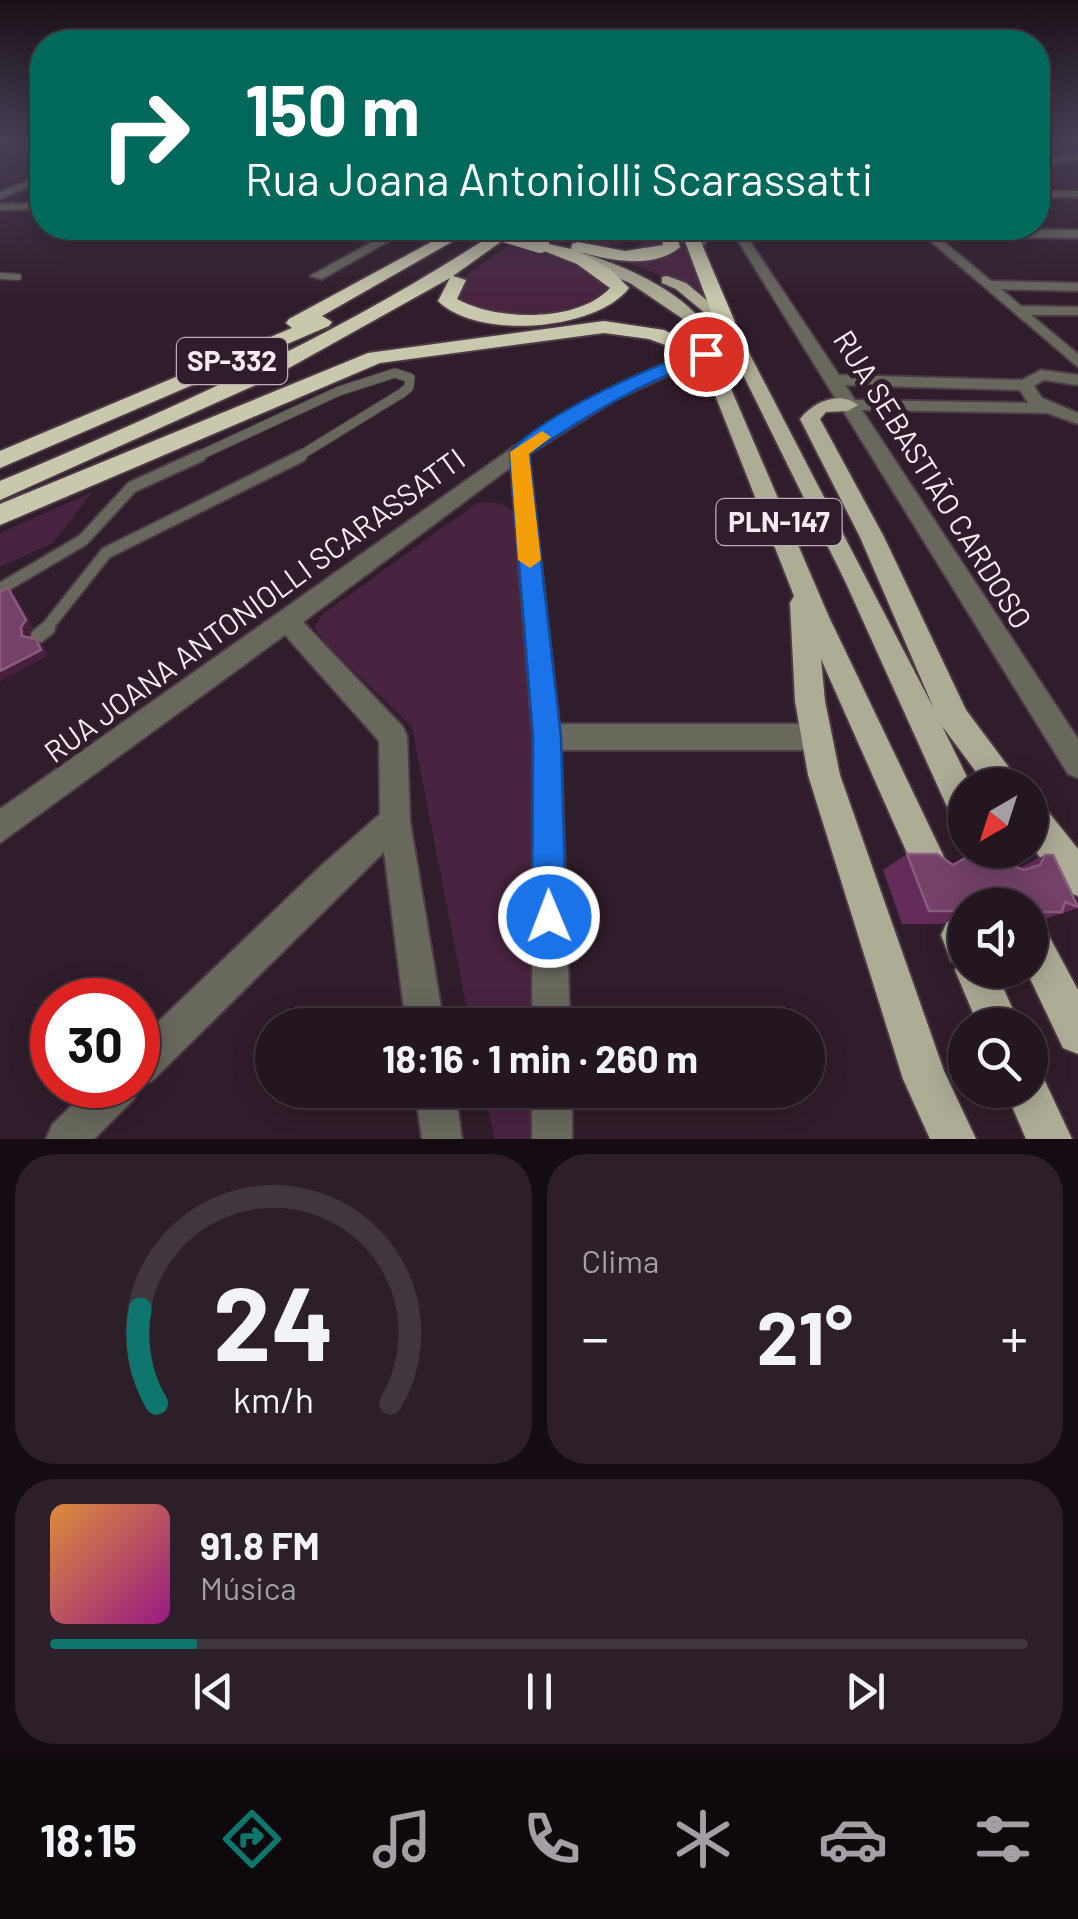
<!DOCTYPE html>
<html lang="pt">
<head>
<meta charset="utf-8">
<style>
	:root { --surface:#241620; --page:#2c1f29; --text:#f1f3f6; --muted:#a39fa5; --line:#41353e; --accent:#0f766e }
	body { margin:0; font-family:Barlow,sans-serif; background:var(--page); color:var(--text); height:100vh; display:flex; flex-direction:column; font-size:38px; white-space:nowrap }
	* { box-sizing:border-box; margin:0 }
	p { font-size:32px; color:var(--muted) }
	.icon { flex:none; width:55px; height:55px; fill:none; stroke:currentColor; stroke-width:2; stroke-linecap:round; stroke-linejoin:round }
	.map { position:relative; height:1139px; overflow:hidden }
	.sheet { display:flex; flex-direction:column; gap:15px; padding:15px; background:#140c12; flex:1 }
	.sheet>* { flex:none }
	.guide { position:absolute; left:30px; top:30px; width:1020px; height:210px; border-radius:40px; box-shadow:0 5px 25px #0003,0 0 0 2px var(--line); background:#00695c; color:#fff; overflow:hidden }
	.needle { width:65px; rotate:219deg }
	.fabs { position:absolute; left:948px; top:768px; display:grid; gap:20px }
	.fabs a { display:grid; place-items:center; width:100px; height:100px; border-radius:50%; background:var(--surface); box-shadow:0 5px 25px #0003,0 0 0 2px var(--line); font-size:50px }
	.speed { position:absolute; left:30px; top:978px; display:flex; gap:20px; font-size:50px; font-weight:700; text-align:center }
	.speed>* { display:grid; place-content:center; width:130px; height:130px; border-radius:50%; background:var(--surface); box-shadow:0 5px 25px #0003,0 0 0 2px var(--line); line-height:1 }
	.speed .limit { border:15px solid #d22; background:#fff; color:#111 }
	.pin { position:absolute; display:grid; place-items:center; width:85px; height:85px; color:#fff; margin:-42px; border:5px solid #fff; border-radius:50%; box-shadow:0 2px 10px #0007 }
	.me { position:absolute; width:110px; margin:-55px; rotate:359deg; stroke-linejoin:round; filter:drop-shadow(0 0 8px #0008) }
	.turn { display:flex; align-items:center; gap:35px; height:210px; padding:0 50px; font-size:45px }
	.turn .icon { width:130px; height:130px; stroke-width:2.5 }
	.turn b { display:block; font-size:70px; line-height:85px }
	.big { font-size:75px; font-weight:700; line-height:1.1 }
	.sheet .widget { flex:1; display:flex; flex-direction:column; justify-content:center; gap:15px; min-width:0; padding:0 35px; border-radius:40px; background:var(--page) }
	.sheet .dial { align-items:center; gap:0 }
	.dial svg { height:260px; overflow:visible; fill:none; stroke:var(--line); stroke-width:7; stroke-linecap:round; text-anchor:middle }
	.dial text { fill:var(--text); stroke:none }
	.song { display:flex; align-items:center; gap:30px }
	.cover { width:120px; height:120px; border-radius:15px; background:linear-gradient(135deg,hsl(30 70% 55%),hsl(310 70% 35%)) }
	.played { height:10px; border-radius:5px; background:linear-gradient(90deg,var(--accent) 15%,var(--line) 15%) }
	.keys { display:flex; justify-content:space-around; direction:ltr }
	.heat { display:flex; justify-content:space-between; align-items:center; font-size:55px; direction:ltr }
	.sheet .tiles { flex:1; display:grid; gap:15px; grid-template-columns:1fr 1fr }
	.widget:last-child { grid-column:span 2 }
	.trip { position:absolute; left:255px; top:1008px; width:570px; height:100px; border-radius:50px; background:var(--surface); box-shadow:0 5px 25px #0003,0 0 0 2px var(--line); font-weight:700; line-height:100px; text-align:center }
	.tab-bar { display:flex; height:160px; justify-content:space-around; align-items:center; background:#0e090d; color:var(--muted) }
	.tab-bar .icon { width:70px; height:70px }
	.tab-bar .on { color:var(--accent) }
	.tab-bar b { font-size:45px; color:var(--text) }
	.map>svg:first-child { display:block }
	.green { fill:#492440 }
	.lines { fill:none; stroke-linecap:round; stroke-linejoin:round }
	.service-far3-casing { stroke:#4c3a47; stroke-width:9 }
	.service-far2-casing { stroke:#4c3a47; stroke-width:11 }
	.service-far1-casing { stroke:#4c3a47; stroke-width:15 }
	.service-casing { stroke:#4c3a47; stroke-width:18 }
	.minor-casing { stroke:#4c3a47; stroke-width:4 }
	.primary-casing { stroke:#4c3a47; stroke-width:4 }
	.motorway-casing { stroke:#4c3a47; stroke-width:4 }
	.service-far3 { stroke:#69685d; stroke-width:6 }
	.service-far2 { stroke:#69685d; stroke-width:9 }
	.service-far1 { stroke:#69685d; stroke-width:11 }
	.service { stroke:#69685d; stroke-width:14 }
	.minor { fill:#69685d; fill-rule:evenodd }
	.primary { fill:#aeac95; fill-rule:evenodd }
	.motorway { fill:#cac8ac; fill-rule:evenodd }
	.motorway-bridge-casing { stroke:#4c3a47; stroke-width:20; stroke-linecap:butt }
	.motorway-bridge { stroke:#cac8ac; stroke-width:18 }
	.wall { fill:#642c58 }
	.shaded-wall { fill:#491e3f }
	.building { fill:#744169; stroke:#895c7e; stroke-width:2.5 }
	.route { fill:#1a73e8; stroke:#114b97; stroke-width:2.5 }
	.slow { fill:#f59e0b }
	.labels { text-anchor:middle; stroke-width:10; stroke-linejoin:round; paint-order:stroke }
	.shield { fill:#301d2b; stroke:#bcadb8; stroke-width:2.5 }
	.shield-label { font-size:28px; font-weight:bold; fill:#f8ebf4 }
	.street-label { font-size:30px; fill:#f8ebf4; stroke:#301d2b }
</style>
</head>
<body>
<div class="map">
<svg width="1078" height="1139" viewBox="0 0 1078 1139">
	<rect width="100%" height="100%" fill="#301d2b"/>
	<path class="green" d="M533,228H638L640,231C617,260 561,238 533,228Z
		M657,228H676L711,303L658,274L598,252L633,249L658,235Z
		M514,241L599,275L608,291C600,297 590,306 581,309C549,317 482,319 456,298L457,282Z
		M92,492L53,543L0,567V533Z
		M477,503C497,501 511,503 518,523L536,759L540,1025H470L412,727L328,646L314,627L323,614Z
		M483,1090H541L534,1139H495Z"/>
	<g class="lines">
		<defs>
			<path id="service-far3" d="M0,276L18,277"/>
			<path id="service-far2" d="M194,458L339,391L395,373L410,378L409,387L402,393L296,458"/>
			<path id="service-far1" d="M0,589L83,540L132,487L200,456
				M45,630L106,553L301,456"/>
			<path id="service" d="M38,636L48,628"/>
			<path id="minor" d="M1078,154V160L1038,167V161Z
				M42,175V181L0,199V192Z
				M1038,191H1078V197H1038Z
				M42,203V209L0,210V204Z
				M398,228H412L322,279L310,276Z
				M704,228H716L701,249H693Z
				M730,228H741L839,375L1022,380L1041,370L1078,375V385L1044,380L1034,386L1042,398L1078,413V424L1047,413L862,410L1078,739V778L1068,774ZM845,385L1020,390L1028,403L855,400Z
				M915,228L1078,230V238L938,237L991,281L1078,283V291L1001,289L1021,306L1078,307V315H1031L1078,354V367Z
				M700,351L714,354L615,400L529,454L559,724H818L828,728L832,737L828,746L818,750H561L570,1025H532L533,737L511,467L303,622L403,727L407,736L410,821L444,1025H406L384,852L152,1081L139,1086L134,1099L94,1139H46L52,1125L92,1085H138V1041L322,865L380,814L379,741L285,635L0,843V809L512,448L603,393Z
				M415,1090H455L462,1139H422Z
				M532,1090H572V1139H532Z"/>
			<path id="primary" d="M569,249C615,262 668,283 701,319L829,617L945,859L939,871L927,877L915,871L821,659L825,701L840,775L944,1071L976,1139H930L903,1079L808,775L795,701L790,603L794,596L686,321L630,283L564,256L562,253Z
				M667,276L686,283L733,322L934,709L860,537L800,419C813,402 839,390 858,405L848,411L826,412L820,419L884,537L966,710L1022,785H986L942,726L971,785H965V825L953,820L845,581L718,324L676,289L662,283V277Z
				M1030,799L1042,804L1078,849V896L1065,891L1030,844Z
				M960,916L965,918V970H995L1020,1025H978L955,970L958,963L951,961L941,935L947,922Z
				M1030,919L1043,925L1078,990V1054L1063,1048L1026,970H1030Z
				M1030,1069L1042,1075L1072,1139H1026L1005,1090H1030Z"/>
			<path id="motorway" d="M457,228H476L322,316L332,322L329,326L0,468V451L292,328L286,323L289,319Z
				M502,228H520L453,276L466,280L457,299C496,321 578,323 610,288L577,264L534,247V241L571,249L572,244L578,242L625,251L663,245L661,228H675L680,247C653,270 611,260 579,252L610,269L629,288C596,331 477,340 438,301L450,278L271,378L0,500V481C174,408 345,333 502,228Z
				M680,228H695L735,322L732,326H718L715,322Z
				M604,321L664,330L716,354L706,360L649,339L604,333L380,363L0,525V504L368,353Z"/>
		</defs>
		<use href="#service-far3" class="service-far3-casing"/>
		<use href="#service-far2" class="service-far2-casing"/>
		<use href="#service-far1" class="service-far1-casing"/>
		<use href="#service" class="service-casing"/>
		<use href="#minor" class="minor-casing"/>
		<use href="#primary" class="primary-casing"/>
		<use href="#motorway" class="motorway-casing"/>
		<use href="#service-far3" class="service-far3"/>
		<use href="#service-far2" class="service-far2"/>
		<use href="#service-far1" class="service-far1"/>
		<use href="#service" class="service"/>
		<use href="#minor" class="minor"/>
		<use href="#primary" class="primary"/>
		<use href="#motorway" class="motorway"/>
		<defs>
			<path id="motorway-bridge" d="M488,228L540,244"/>
		</defs>
		<use href="#motorway-bridge" class="motorway-bridge-casing"/>
		<use href="#motorway-bridge" class="motorway-bridge"/>
	</g>
	<path class="wall" d="M907,854L953,865H1010L1019,868L1045,855L1078,904V908L1030,924V905H965V914L942,924H902L883,870Z"/>
	<path class="shaded-wall" d="M8,588L15,595L33,627L28,633L29,642L22,636Z
		M36,639L43,645L48,656L0,681V671Z"/>
	<path class="building" d="M8,588L26,620L21,627L22,636L36,639L41,650L0,671V592Z
		M907,854H937L953,865L972,854L1004,855L1010,865L1024,870L1040,865L1045,855H1053L1078,907L1065,902L1062,912H1030V905H1000V902L992,899L976,905H965V911H929Z"/>
	<linearGradient id="sky" x2="0" y2="1"><stop stop-color="#1a1018"/><stop offset="0.47" stop-color="#484055"/><stop offset="1" stop-color="#484055" stop-opacity="0"/></linearGradient>
	<rect width="1078" height="300" fill="url(#sky)"/>
	<path class="route" d="M706,350L712,351V358C644,380 588,415 529,454L561,737L566,917L561,929L549,934L537,929L532,917L533,737L510,452C545,413 655,363 706,350Z"/>
	<path class="slow" d="M542,431L551,437L529,454L541,560L530,568L518,560L510,452Z"/>
	<g class="labels">
		<g class="shield">
			<rect x="177" y="338" width="110" height="46" rx="8"/>
			<rect x="716.5" y="499" width="125" height="46" rx="8"/>
		</g>
		<g class="shield-label">
			<text x="232" y="371">SP-332</text>
			<text x="779" y="532">PLN-147</text>
		</g>
		<g class="street-label">
			<text transform="translate(932 480) rotate(58)" y="10">RUA SEBASTIÃO CARDOSO</text>
			<text transform="translate(255 606) rotate(-36)" y="10">RUA JOANA ANTONIOLLI SCARASSATTI</text>
		</g>
	</g>
</svg>
<div class="fabs">
<a><svg class="needle" viewBox="-14 -14 28 28"><path d="M0-13l5 13h-10z" fill="#e53935"/><path d="M0 13l5-13h-10z" fill="#a39fa5"/></svg></a>
<a><svg class="icon" aria-label="sound" viewBox="0 0 24 24"><path d="M4 9h4l5-4v14l-5-4H4zM17 9q2 3 0 6"/></svg></a>
<a><svg class="icon" aria-label="search" viewBox="0 0 24 24"><circle cx="10" cy="10" r="6"/><path d="M15 15l6 6"/></svg></a>
</div>
<div class="speed"><div class="limit">30</div></div>
<div class="pin" style="left:706px;top:354px;background:#d93025"><svg class="icon" aria-label="arrive" viewBox="0 0 24 24"><path d="M6 21V4h12l-3 4 3 4H6"/></svg></div>
<svg class="me" style="left:549px;top:917px" viewBox="-20 -20 40 40"><circle r="17" fill="#1a73e8" stroke="#fff" stroke-width="3"/><path d="M0-11L8 9 0 5-8 9z" fill="#fff"/></svg>
<div class="trip">18:16 · 1 min · 260 m</div>
<div class="guide">
<div class="turn"><svg class="icon" aria-label="right" viewBox="0 0 24 24"><path d="M7 20v-9h11M14 6l5 5-5 5"/></svg><div><b>150 m</b>Rua Joana Antoniolli Scarassatti</div></div>
</div>
</div>
<section class="sheet">
<div class="tiles">
<div class="widget dial"><svg viewBox="0 0 100 80">
<path d="M14 69A42 42 0 1 1 86 69"/>
<path d="M14 69A42 42 0 0 1 9 40" stroke="#0f766e"/>
<text x="50" y="56" font-size="32" font-weight="700">24</text>
<text x="50" y="72" font-size="11">km/h</text>
</svg></div>
<div class="widget"><p>Clima</p>
<div class="heat"><a>−</a><b class="big">21°</b><a>+</a></div>
</div>
<div class="widget">
<div class="song"><i class="cover"></i><div><b>91.8 FM</b><p>Música</p></div></div>
<div class="played"></div>
<div class="keys"><svg class="icon" aria-label="previous" viewBox="0 0 24 24"><path d="M18 5L8 12l10 7zM5 5v14"/></svg><svg class="icon" aria-label="pause" viewBox="0 0 24 24"><path d="M8 5v14M16 5v14"/></svg><svg class="icon" aria-label="next" viewBox="0 0 24 24"><path d="M6 5l10 7-10 7zM19 5v14"/></svg></div>
</div>
</div>
</section>
<nav class="tab-bar">
<b>18:15</b>
<svg class="icon on" aria-label="directions" viewBox="0 0 24 24"><path d="M12 3l9 9-9 9-9-9zM9 14v-3h6M13 9l2 2-2 2"/></svg>
<svg class="icon" aria-label="music" viewBox="0 0 24 24"><path d="M9 18V5l10-2v13"/><circle cx="6" cy="18" r="3"/><circle cx="16" cy="16" r="3"/></svg>
<svg class="icon" aria-label="phone" viewBox="0 0 24 24"><path d="M5 4h4l2 5-3 2q2 4 5 5l2-3 5 2v4C11 20 4 13 5 4z"/></svg>
<svg class="icon" aria-label="climate" viewBox="0 0 24 24"><path d="M12 3v18M4 7l16 10M4 17L20 7"/></svg>
<svg class="icon" aria-label="car" viewBox="0 0 24 24"><path d="M5 17H2v-5l4-1 3-4h7l3 4 3 1v5h-3M9 17h6M6 11h13"/><circle cx="7" cy="17" r="2"/><circle cx="17" cy="17" r="2"/></svg>
<svg class="icon" aria-label="filters" viewBox="0 0 24 24"><path d="M4 7h16M4 17h16"/><circle cx="9" cy="7" r="2"/><circle cx="15" cy="17" r="2"/></svg>
</nav>
</body>
</html>
